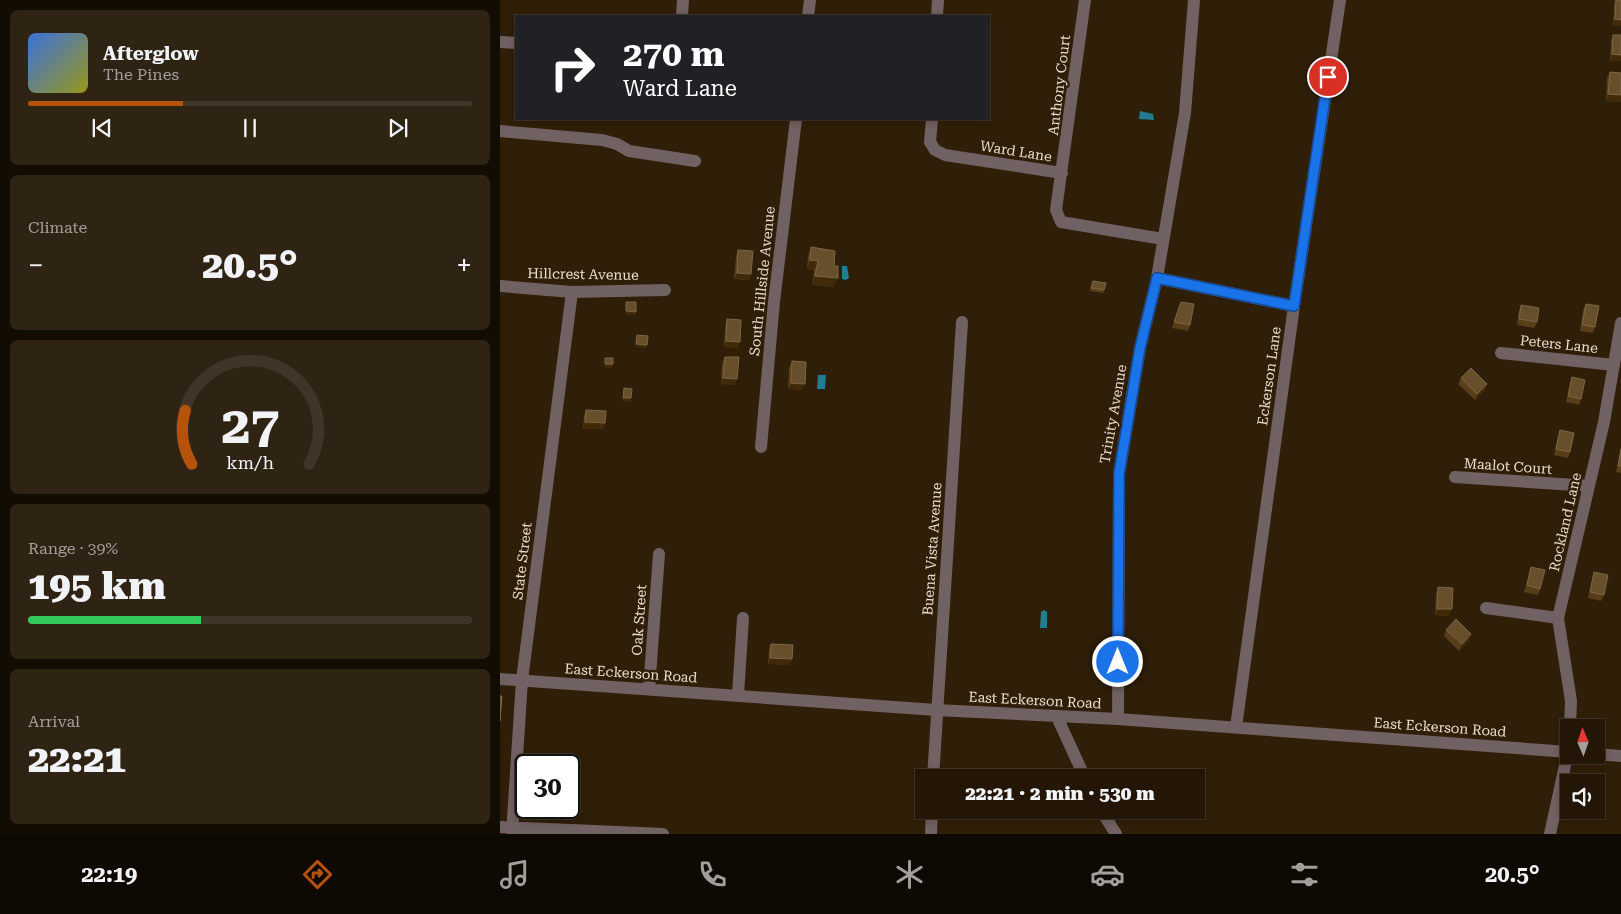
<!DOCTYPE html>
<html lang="en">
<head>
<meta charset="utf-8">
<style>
	:root { --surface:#231606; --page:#2f2314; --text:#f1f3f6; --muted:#a39f9b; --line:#403528; --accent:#b45309 }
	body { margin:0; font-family:"Roboto Serif",serif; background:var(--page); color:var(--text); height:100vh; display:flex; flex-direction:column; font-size:19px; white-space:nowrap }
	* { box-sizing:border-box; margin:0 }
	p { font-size:16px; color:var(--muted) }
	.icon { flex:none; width:28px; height:28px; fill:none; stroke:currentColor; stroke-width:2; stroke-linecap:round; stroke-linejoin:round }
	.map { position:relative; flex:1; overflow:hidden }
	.drawer { display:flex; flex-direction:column; gap:10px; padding:10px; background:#130c03; width:500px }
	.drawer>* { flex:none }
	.hud { position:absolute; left:15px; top:15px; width:475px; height:105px; border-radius:0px; box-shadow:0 2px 8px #0003,0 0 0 1px var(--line); background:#202124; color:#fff; overflow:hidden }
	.needle { width:32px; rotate:358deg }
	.controls { position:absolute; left:1060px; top:719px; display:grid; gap:10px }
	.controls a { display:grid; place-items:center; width:45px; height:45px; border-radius:0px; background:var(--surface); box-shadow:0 2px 8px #0003,0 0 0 1px var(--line); font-size:25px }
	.speed { position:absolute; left:15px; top:754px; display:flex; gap:10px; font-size:25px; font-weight:700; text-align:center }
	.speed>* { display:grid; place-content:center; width:65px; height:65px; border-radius:50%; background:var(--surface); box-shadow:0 2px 8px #0003,0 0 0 1px var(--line); line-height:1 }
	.speed .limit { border:2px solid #111; border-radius:8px; background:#fff; color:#111 }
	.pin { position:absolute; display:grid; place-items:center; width:42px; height:42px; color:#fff; margin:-21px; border:2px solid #fff; border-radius:50%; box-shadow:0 1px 5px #0007 }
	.me { position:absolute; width:55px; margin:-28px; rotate:0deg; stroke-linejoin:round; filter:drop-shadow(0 0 4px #0008) }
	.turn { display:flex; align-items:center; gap:18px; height:105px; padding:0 25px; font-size:22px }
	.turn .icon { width:65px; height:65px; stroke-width:2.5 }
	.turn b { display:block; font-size:35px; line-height:42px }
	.big { font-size:38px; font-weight:800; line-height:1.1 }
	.drawer .card { flex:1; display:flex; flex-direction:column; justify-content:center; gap:8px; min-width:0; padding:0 18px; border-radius:8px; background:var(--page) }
	.drawer .dial { align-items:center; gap:0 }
	.dial svg { height:130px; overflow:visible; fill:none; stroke:var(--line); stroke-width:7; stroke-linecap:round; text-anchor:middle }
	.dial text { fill:var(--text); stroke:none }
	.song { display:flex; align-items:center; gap:15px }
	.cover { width:60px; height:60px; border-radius:8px; background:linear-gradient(135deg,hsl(220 70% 55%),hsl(60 70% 35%)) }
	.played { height:5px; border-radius:2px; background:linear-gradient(90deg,var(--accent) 35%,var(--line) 35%) }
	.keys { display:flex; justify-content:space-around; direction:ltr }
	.heat { display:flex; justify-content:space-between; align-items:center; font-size:28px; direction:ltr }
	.charge { height:8px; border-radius:4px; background:linear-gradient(90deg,#34c759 39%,var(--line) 0) }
	.trip { position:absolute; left:415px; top:769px; width:290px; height:50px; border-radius:0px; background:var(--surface); box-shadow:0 2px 8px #0003,0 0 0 1px var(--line); font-weight:800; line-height:50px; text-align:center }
	.tabs { display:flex; height:80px; justify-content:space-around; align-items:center; background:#0e0902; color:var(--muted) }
	.tabs .icon { width:35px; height:35px }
	.tabs .current { color:var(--accent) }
	.tabs b { font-size:22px; color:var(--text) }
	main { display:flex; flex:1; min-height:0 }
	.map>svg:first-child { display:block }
	.water { fill:#217d92 }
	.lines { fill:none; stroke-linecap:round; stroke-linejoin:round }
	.minor { stroke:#706162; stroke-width:12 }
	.wall { fill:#583e18 }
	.shaded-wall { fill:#412a09 }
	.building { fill:#684f2c; stroke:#7c6646 }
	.route-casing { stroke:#114b97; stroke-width:12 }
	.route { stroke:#1a73e8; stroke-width:9 }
	.labels { text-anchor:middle; stroke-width:5; stroke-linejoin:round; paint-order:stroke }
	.street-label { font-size:14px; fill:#eaded1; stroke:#2f1e08 }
</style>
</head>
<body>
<main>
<section class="drawer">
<div class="card">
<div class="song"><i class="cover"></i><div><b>Afterglow</b><p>The Pines</p></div></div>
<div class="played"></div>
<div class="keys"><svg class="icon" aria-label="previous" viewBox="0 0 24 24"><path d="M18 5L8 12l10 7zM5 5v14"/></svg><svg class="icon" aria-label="pause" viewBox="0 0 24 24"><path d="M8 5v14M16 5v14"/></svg><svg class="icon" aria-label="next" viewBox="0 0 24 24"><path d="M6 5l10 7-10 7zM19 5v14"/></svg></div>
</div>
<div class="card"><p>Climate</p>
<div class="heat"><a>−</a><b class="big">20.5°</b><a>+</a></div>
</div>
<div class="card dial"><svg viewBox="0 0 100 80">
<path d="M14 69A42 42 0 1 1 86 69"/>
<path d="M14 69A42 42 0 0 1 10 36" stroke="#b45309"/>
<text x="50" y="56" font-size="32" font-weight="700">27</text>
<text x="50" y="72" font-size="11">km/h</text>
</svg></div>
<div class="card"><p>Range · 39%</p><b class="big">195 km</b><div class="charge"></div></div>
<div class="card"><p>Arrival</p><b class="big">22:21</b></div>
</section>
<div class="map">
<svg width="1121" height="834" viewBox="0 0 1121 834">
	<rect width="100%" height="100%" fill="#2f1e08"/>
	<path class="water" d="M640,111L653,114L654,120L639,119Z
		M342,266H347L349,278L346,280L342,279Z
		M318,375H326L325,389H317Z
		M544,610L547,612V628H540L541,612Z"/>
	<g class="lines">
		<path class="minor" d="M585,0L556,210L561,222L663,239
			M182,16L183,0
			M308,16L310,0
			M437,16L438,0
			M0,42L16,43
			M432,119L430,142L435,150L445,155L562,173
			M0,131L102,140L117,144L129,151L195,161
			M657,278L794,306
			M0,286L72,292L165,290
			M1001,353L1114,365
			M261,447L274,302L296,119
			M955,477L1089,486
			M986,608L1058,618
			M0,679L436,710L618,719L1069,752
			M149,689L159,554
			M238,695L243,618
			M557,717L585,778
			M618,719L619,474L640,348L657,278L685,113L694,0
			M736,727L794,306L840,0
			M1070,728L1071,701L1058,618L1104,422L1121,323
			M1096,754L1121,756
			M433,778L462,322
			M601,810L616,834
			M0,827L163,834
			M12,834L22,680L72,292
			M431,834L432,810
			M1050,834L1069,747"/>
	</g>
	<path class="wall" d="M1115,0H1121V26H1113L1114,5Z
		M1113,35H1121V61H1110L1111,41Z
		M1110,72L1121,73V102L1106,101L1107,78Z
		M311,247L334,266V287L312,285L314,270L307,269L308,256Z
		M238,250L249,280L234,279L236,256Z
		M593,281L604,290L603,293L590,291Z
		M681,302L690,325L688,331L672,328Z
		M1086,304L1095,327L1093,333L1080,331L1083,310Z
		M1021,305L1037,322L1034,328L1017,325L1019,311Z
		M227,319L238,348L224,347L225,326Z
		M225,357L235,385L221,384L222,363Z
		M292,361L302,390L288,389L289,368Z
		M1072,377L1081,399L1079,405L1066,402L1070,383Z
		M961,378L985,390L975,400L958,384Z
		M86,410L105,423L103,429H83L84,416Z
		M1060,430L1070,452L1068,458L1054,455L1058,436Z
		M1121,448V473L1116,472Z
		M1031,567L1040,589L1038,595L1024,592Z
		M1094,572L1104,595L1101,601L1088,598L1092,579Z
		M938,587L949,616L935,615L936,593Z
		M946,630L969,640L959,651L944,636Z
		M271,644L290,665L268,664L269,650Z"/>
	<path class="shaded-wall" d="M1115,19L1121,20V26H1113Z
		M1112,54L1121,55V61H1110Z
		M1108,94L1121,95V102L1106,101Z
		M310,260L318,261L314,270L307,269Z
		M237,273L251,274L249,280L234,279Z
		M315,276L338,278L334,287L312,285Z
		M126,311L136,312L135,315H125Z
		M226,341L240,342L238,348L224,347Z
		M136,344L147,345L146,348L135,347Z
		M105,364H113L112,368L104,367Z
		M223,378L237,379L235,385L221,384Z
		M291,383L305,384L302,390L288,389Z
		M987,384L985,390L975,400L977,394Z
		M123,398H131L130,402L122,401Z
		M85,422L105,423L103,429H83Z
		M937,609H952L949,616L935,615Z
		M971,634L969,640L959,651L962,644Z
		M270,658L292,659L290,665L268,664Z"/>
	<path class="building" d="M1116,0H1121V20L1115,19Z
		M1113,35H1121V55L1112,54Z
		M1110,72L1121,73V95L1108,94Z
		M311,247L335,251L334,266H338V278L315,276L318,261L310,260Z
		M238,250L253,251L251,274L237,273Z
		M593,281L606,283L604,290L591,288Z
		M126,302H136V312L126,311Z
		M681,302L694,304L690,325L674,322Z
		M1086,304L1099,306L1095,327L1082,325Z
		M1021,305L1039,308L1037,322L1019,319Z
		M227,319L241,320L240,342L226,341Z
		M137,335L148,336L147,345L136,344Z
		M225,357H239L237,379L223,378Z
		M105,358H113V364H105Z
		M292,361L306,362L305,384L291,383Z
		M971,368L987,384L977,394L961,378Z
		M1072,377L1085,380L1081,399L1068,396Z
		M124,388L132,389L131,398H123Z
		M86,410L106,411L105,423L85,422Z
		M1060,430L1074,433L1070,452L1056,449Z
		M1121,449V466H1118Z
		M1031,567L1045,570L1040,589L1027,585Z
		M1094,572L1108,575L1104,595L1090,592Z
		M938,587L953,588L952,609H937Z
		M956,619L971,634L962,644L946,630Z
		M271,644L293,645L292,659L270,658Z
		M0,696H2L0,721Z"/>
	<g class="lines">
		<defs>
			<path id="route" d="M618,662L619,474L640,348L657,278L794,306L828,77"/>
		</defs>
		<use href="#route" class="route-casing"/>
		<use href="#route" class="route"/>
	</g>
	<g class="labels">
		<g class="street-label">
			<text transform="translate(559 85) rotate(-83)" y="5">Anthony Court</text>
			<text transform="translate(516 151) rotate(9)" y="5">Ward Lane</text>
			<text transform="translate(83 274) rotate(1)" y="5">Hillcrest Avenue</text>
			<text transform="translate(262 281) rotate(-84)" y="5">South Hillside Avenue</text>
			<text transform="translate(1059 344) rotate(6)" y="5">Peters Lane</text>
			<text transform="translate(769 376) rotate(-82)" y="5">Eckerson Lane</text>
			<text transform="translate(613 414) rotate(-80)" y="5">Trinity Avenue</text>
			<text transform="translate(1008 466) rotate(4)" y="5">Maalot Court</text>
			<text transform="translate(1065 522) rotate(-77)" y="5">Rockland Lane</text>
			<text transform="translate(432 549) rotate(-86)" y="5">Buena Vista Avenue</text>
			<text transform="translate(22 561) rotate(-83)" y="5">State Street</text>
			<text transform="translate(139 620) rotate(-86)" y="5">Oak Street</text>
			<text transform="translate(131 673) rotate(4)" y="5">East Eckerson Road</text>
			<text transform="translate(535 700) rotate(3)" y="5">East Eckerson Road</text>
			<text transform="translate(940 727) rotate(4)" y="5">East Eckerson Road</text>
		</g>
	</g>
</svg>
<div class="controls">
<a><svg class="needle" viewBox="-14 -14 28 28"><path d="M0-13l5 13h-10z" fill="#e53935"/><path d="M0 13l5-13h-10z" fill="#a39f9b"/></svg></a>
<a><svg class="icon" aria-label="sound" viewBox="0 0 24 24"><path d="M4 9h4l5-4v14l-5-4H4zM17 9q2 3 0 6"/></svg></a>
</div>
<div class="speed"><div class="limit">30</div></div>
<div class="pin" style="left:828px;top:77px;background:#d93025"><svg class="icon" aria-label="arrive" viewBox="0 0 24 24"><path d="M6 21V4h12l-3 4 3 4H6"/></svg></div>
<svg class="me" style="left:618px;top:662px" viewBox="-20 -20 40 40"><circle r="17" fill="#1a73e8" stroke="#fff" stroke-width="3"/><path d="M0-11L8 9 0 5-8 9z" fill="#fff"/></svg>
<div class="trip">22:21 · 2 min · 530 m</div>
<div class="hud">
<div class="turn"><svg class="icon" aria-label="right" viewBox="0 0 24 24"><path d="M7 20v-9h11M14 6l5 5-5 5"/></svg><div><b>270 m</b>Ward Lane</div></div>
</div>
</div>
</main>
<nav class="tabs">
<b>22:19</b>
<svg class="icon current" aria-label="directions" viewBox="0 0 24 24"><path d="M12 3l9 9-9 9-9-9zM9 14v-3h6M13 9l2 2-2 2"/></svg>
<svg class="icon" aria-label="music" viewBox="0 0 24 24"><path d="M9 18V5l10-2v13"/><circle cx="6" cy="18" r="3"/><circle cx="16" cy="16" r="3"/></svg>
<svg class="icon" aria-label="phone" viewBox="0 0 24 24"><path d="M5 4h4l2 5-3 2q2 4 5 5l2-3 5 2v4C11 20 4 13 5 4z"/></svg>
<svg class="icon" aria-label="climate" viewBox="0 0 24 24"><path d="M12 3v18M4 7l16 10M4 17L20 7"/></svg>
<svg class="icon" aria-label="car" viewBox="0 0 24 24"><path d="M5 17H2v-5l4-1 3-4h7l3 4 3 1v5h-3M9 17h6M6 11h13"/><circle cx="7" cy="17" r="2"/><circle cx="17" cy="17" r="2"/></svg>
<svg class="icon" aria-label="filters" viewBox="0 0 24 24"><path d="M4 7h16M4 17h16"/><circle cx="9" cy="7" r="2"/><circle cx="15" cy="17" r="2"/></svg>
<b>20.5°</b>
</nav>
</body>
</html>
